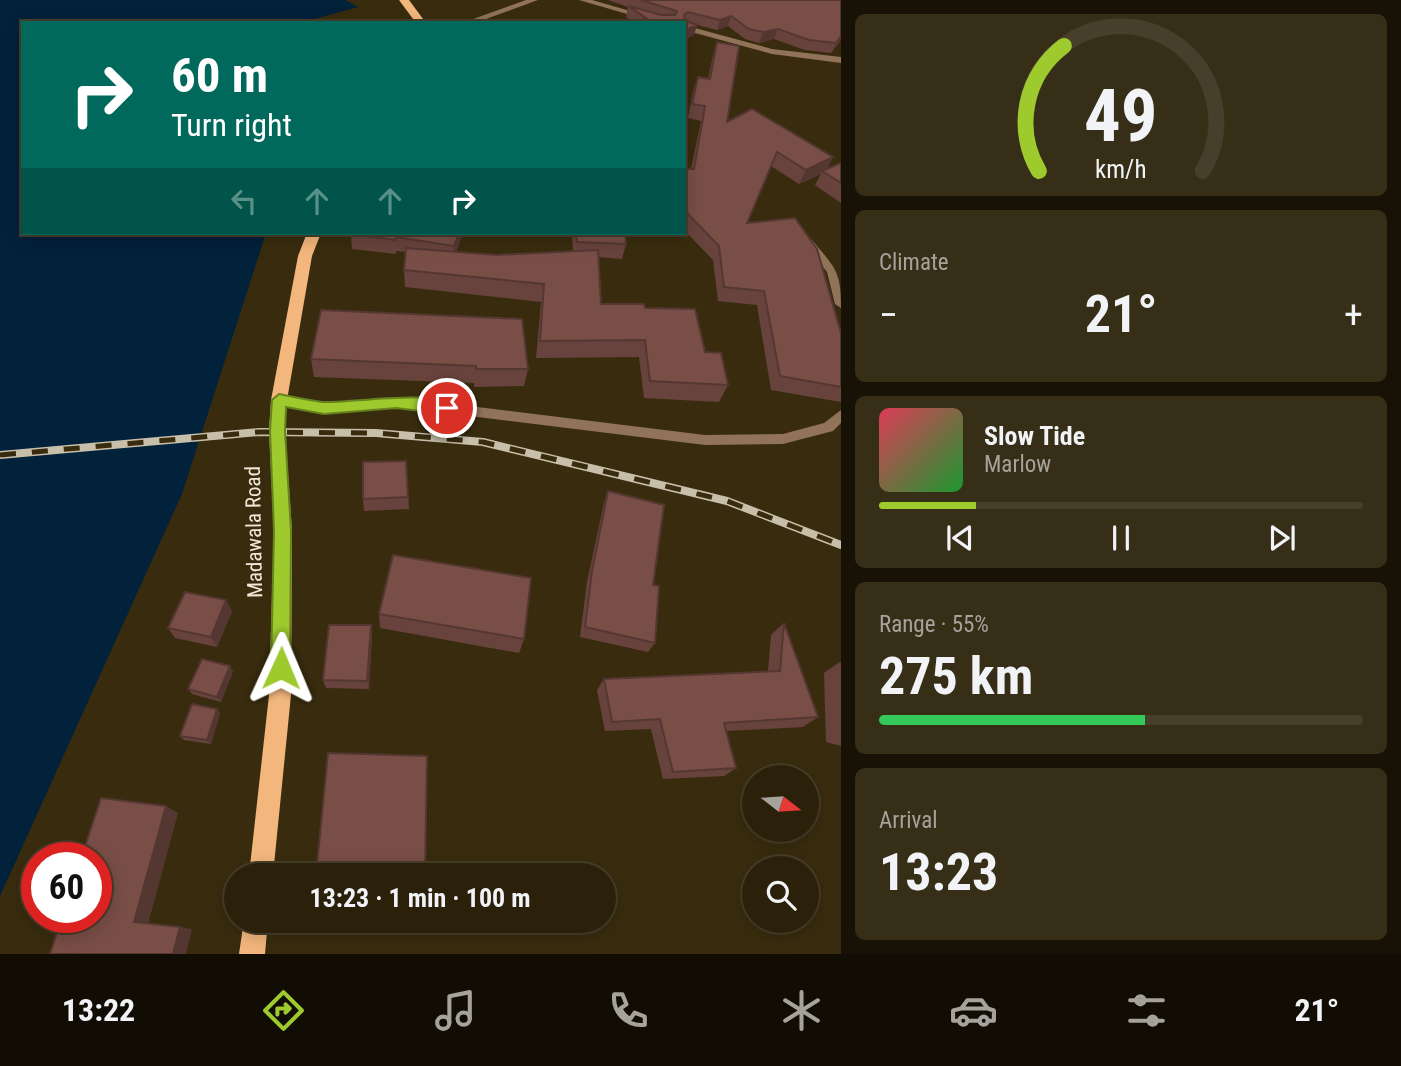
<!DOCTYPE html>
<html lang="en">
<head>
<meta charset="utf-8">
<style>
	:root { --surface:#2b210a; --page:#372e18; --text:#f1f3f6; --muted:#a6a39c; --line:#473e2b; --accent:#9eca2e }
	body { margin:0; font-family:"Roboto Condensed",sans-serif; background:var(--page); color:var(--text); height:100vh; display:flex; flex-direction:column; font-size:26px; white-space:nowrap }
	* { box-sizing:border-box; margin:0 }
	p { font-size:23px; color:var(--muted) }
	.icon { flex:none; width:38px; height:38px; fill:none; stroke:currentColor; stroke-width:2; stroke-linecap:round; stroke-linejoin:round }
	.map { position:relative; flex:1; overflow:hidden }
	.side { display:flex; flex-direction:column; gap:14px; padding:14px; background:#181206; width:560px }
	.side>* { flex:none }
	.banner { position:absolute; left:21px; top:21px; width:665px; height:214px; border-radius:0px; box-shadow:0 4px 18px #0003,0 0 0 2px var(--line); background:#00695c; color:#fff; overflow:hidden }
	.needle { width:46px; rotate:107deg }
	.buttons { position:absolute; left:742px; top:765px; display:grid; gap:14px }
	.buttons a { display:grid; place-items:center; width:77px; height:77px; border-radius:50%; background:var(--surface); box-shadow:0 4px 18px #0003,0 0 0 2px var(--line); font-size:35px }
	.speed { position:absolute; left:21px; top:842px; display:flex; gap:14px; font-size:35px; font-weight:700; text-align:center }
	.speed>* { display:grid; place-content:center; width:91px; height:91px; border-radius:50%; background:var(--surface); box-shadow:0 4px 18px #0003,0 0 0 2px var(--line); line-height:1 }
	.speed .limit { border:10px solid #d22; background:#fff; color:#111 }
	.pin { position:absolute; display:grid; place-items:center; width:60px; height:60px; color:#fff; margin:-30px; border:4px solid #fff; border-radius:50%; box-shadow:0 2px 7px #0007 }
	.me { position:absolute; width:77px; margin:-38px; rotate:1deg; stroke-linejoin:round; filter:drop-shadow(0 0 5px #0008) }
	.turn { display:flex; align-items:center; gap:24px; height:147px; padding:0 35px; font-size:32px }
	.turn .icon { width:91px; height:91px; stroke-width:2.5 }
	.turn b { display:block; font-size:49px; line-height:60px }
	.lanes { display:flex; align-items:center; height:66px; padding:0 35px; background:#0003; justify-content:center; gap:35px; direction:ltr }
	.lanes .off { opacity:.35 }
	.big { font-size:52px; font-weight:700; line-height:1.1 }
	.side .tile { flex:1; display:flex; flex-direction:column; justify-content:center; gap:10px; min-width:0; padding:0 24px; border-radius:10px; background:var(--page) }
	.side .dial { align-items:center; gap:0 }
	.dial svg { height:182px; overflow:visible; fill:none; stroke:var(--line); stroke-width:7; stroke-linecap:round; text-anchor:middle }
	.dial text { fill:var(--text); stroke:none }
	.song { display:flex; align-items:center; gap:21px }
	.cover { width:84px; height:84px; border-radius:10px; background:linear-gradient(135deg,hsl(350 70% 55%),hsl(130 70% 35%)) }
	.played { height:7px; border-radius:4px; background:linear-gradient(90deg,var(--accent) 20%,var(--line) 20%) }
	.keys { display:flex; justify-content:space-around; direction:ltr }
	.heat { display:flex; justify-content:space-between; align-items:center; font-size:38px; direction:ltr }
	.charge { height:10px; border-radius:5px; background:linear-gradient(90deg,#34c759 55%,var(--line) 0) }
	.trip { position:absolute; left:224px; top:863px; width:392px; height:70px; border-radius:35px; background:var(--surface); box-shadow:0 4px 18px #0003,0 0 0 2px var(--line); font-weight:700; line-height:70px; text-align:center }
	.dock { display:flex; height:112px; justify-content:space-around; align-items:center; background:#110d04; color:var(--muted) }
	.dock .icon { width:49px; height:49px }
	.dock .current { color:var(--accent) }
	.dock b { font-size:32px; color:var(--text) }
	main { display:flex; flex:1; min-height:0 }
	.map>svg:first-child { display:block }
	.water { fill:#02213a }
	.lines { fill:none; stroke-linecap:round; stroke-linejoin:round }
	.minor { fill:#907358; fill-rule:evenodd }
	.primary { fill:#f3b77d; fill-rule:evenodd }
	.rail-casing { stroke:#c8bfab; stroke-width:8 }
	.rail { stroke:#392c0e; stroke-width:5; stroke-dasharray:16; stroke-linecap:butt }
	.wall { fill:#68433d }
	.shaded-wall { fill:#553732 }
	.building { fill:#794e47; stroke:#553732; stroke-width:2 }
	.route { fill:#9eca2e; stroke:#67831e; stroke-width:2 }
	.labels { text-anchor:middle; stroke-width:7; stroke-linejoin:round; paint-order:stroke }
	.street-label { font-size:21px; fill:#f0e8d7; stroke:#392c0e }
</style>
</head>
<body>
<main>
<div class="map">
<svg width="841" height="954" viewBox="0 0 841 954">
	<rect width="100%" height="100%" fill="#392c0e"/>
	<path class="water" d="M0,0H345L358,7L300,23H23V233H266L182,494L0,896Z"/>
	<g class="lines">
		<path class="minor" d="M526,0H538L475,23H462Z
			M579,0H592L672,23H658Z
			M684,25L772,49L841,57V63L772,54L684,30Z
			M808,238L812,240C835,268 841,270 841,308L835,304L827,272L803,242Z
			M279,395L324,403L396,397L705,435L783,434L824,423L841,410V423L833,431L783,444L705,445L396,407L324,413L274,404L273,400L274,396Z"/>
		<path class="primary" d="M399,0H409L426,23H416Z
			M307,233H321L312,256L287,400L285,431L292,531L291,695L273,875H249L269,695L274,531L269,431L271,400L298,256Z
			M244,920H268L265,954H239Z"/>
		<defs>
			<path id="rail" d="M0,455L259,432L376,433L483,442L727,501L841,545"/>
		</defs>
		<use href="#rail" class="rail-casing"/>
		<use href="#rail" class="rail"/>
	</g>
	<path class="wall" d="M608,0H841V40L831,53L805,50L774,39L759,43L745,39L728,26L717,30L697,25L694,35L684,40V23H635L626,17L628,7Z
		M717,42L727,122L827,169L841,163V203L815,185L821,174L799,184L771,166L747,223L841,333V402L771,390L757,305L718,301L713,260L684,230V169H691L701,121L688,118L693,91L698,77L708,79L713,56Z
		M463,233L456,252L497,255L573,251L572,233H625L626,244L622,259L598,257L601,304L645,308L705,352L728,385L719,402L644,398L639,357L536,358L541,302L405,287L404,270L406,252L396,251V254L352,249L351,234Z
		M311,359L528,369L524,386L474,387V383L314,377Z
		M406,461L409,509L364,511L363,499Z
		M608,491L653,585L655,643L648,652L580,637L587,582L604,503Z
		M232,611L217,647L175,638L168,628Z
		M379,614L524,639L519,653L380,628Z
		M784,623L818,717L803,727L726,731L736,768L724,776L663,779L651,729L605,731L597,690L604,679L768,671L771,635Z
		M371,625L372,635L369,689L326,688L323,680Z
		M840,662L841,663V746L826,742L824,673Z
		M233,671L221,702L192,694L188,689Z
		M217,709L220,713L211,744L184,740L180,736Z"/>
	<path class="shaded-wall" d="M731,16L728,26L717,30L720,20Z
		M697,25L694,35L684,40V31Z
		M778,29L774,39L759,43L763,32Z
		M841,36V40L831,53L836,43Z
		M833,157L826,172L822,171L821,174L799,184L806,170Z
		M459,233H463L454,260V246Z
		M226,600L232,611L217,647L211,637Z
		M371,625L372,635L369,689L367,681Z
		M230,666L233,671L221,702L217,697Z
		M217,709L220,713L211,744L207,740Z
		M166,806L178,813L148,924L134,922Z
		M180,927L192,929L186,954H173Z"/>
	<path class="building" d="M641,0H841V36L836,43L809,40L778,29L763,32L749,29L731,16L720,20L688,12L684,15L685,21L697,25L684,31V23H640L647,19L629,6L661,15H675L677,11Z
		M717,42L739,46L727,122L752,109L833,157L806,170L777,152L747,223L795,218L817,249L841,333V387L780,376L764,291L724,287L719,246L684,210V169H694L705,106L692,104L698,77L710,79Z
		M841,163V183L822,171Z
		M352,233H459L454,246L396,237L395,240L351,234Z
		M576,233H625L626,244L577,242Z
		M406,248L497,255L598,250L601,304H644L645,308L695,309L705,352L721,353L728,385L650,381L645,340L540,341L544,284L404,270Z
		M321,310L522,319L528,369H476V366L311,359Z
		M406,461L408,497L363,499V462Z
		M608,491L664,505L653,585L659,586L655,643L585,627L592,571Z
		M393,555L531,578L524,639L379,614Z
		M185,592L226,600L211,637L168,628Z
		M784,623L818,717L724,723L736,768L673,772L660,719L612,722L604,679L780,671Z
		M329,625H371L367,681L323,680Z
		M202,659L230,666L217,697L188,689Z
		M192,704L217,709L207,740L180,736Z
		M328,753L427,756L425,875H316Z
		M101,798L166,806L134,922L180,927L173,954H50L62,917H96V858H81Z"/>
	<path class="route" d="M279,394C293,397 308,400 322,402C347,404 440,387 455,408L447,414L396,408L324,414L286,407L285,431L291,531L290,668L287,674L281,677L274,674L271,668L274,531L270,431L272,400Z"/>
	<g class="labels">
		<g class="street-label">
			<text transform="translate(254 532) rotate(-91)" y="7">Madawala Road</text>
		</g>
	</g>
</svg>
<div class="buttons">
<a><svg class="needle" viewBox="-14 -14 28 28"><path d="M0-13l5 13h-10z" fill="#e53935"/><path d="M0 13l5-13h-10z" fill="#a6a39c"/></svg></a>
<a><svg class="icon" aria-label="search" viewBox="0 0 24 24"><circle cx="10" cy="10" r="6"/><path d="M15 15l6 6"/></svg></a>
</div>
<div class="speed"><div class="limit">60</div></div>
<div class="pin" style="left:447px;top:408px;background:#d93025"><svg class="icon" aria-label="arrive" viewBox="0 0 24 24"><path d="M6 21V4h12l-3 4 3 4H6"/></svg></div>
<svg class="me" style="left:281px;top:668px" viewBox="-20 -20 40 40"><path d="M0-17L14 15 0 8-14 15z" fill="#9eca2e" stroke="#fff" stroke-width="4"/></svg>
<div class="trip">13:23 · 1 min · 100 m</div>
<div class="banner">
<div class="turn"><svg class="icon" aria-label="right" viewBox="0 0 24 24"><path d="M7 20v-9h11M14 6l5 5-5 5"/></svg><div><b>60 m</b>Turn right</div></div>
<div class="lanes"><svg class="icon off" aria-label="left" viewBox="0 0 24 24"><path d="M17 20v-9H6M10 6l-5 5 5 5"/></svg><svg class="icon off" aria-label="ahead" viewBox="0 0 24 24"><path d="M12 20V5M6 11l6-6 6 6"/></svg><svg class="icon off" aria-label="ahead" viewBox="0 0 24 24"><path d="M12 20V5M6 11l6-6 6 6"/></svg><svg class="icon" aria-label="right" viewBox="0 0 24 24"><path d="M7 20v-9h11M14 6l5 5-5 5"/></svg></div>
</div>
</div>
<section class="side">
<div class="tile dial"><svg viewBox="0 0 100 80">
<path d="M14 69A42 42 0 1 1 86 69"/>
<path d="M14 69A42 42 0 0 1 25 14" stroke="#9eca2e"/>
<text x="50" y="56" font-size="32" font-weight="700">49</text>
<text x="50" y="72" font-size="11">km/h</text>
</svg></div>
<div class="tile"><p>Climate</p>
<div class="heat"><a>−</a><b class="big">21°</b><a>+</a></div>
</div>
<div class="tile">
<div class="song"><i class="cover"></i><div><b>Slow Tide</b><p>Marlow</p></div></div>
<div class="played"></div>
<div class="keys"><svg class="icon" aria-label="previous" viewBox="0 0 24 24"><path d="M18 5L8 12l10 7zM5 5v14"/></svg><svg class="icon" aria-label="pause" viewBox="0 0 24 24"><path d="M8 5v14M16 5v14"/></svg><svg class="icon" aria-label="next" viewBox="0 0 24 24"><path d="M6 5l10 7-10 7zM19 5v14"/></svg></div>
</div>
<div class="tile"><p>Range · 55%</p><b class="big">275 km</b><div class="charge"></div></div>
<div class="tile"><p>Arrival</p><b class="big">13:23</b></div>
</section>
</main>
<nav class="dock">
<b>13:22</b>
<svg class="icon current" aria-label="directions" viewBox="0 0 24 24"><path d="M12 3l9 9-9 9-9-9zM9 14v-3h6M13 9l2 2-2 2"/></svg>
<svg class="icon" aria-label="music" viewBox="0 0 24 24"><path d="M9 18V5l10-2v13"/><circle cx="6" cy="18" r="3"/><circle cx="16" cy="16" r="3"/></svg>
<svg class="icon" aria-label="phone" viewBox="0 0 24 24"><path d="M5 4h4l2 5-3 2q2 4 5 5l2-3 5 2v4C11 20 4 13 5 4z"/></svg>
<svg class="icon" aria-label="climate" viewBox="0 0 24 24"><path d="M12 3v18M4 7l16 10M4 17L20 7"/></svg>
<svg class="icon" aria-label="car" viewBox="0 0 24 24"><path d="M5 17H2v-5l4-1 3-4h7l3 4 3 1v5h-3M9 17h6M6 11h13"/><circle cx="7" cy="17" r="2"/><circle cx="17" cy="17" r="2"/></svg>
<svg class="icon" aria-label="filters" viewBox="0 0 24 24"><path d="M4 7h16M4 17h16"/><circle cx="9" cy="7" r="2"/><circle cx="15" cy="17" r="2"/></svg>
<b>21°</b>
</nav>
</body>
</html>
